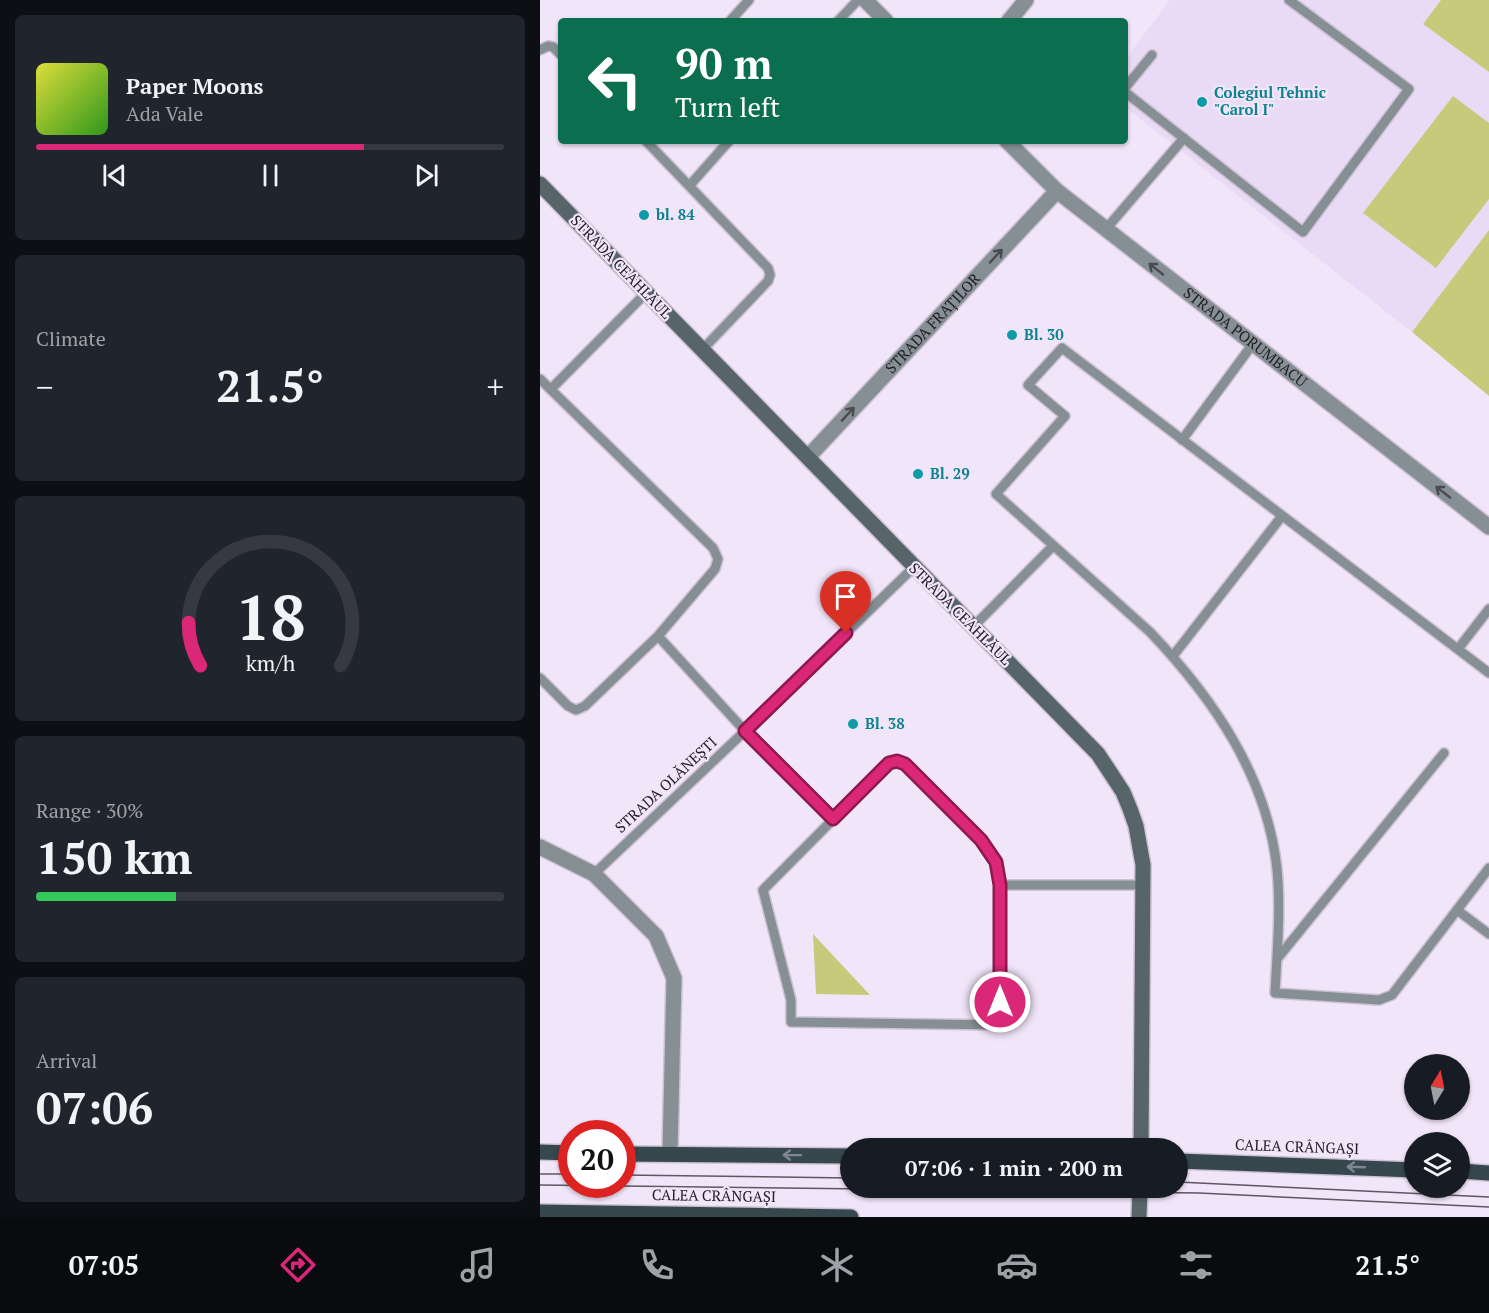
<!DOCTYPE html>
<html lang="en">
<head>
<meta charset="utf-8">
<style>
	:root { --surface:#171b24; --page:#20242c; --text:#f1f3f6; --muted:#9ea1a6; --line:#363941; --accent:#db2777 }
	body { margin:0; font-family:"PT Serif",serif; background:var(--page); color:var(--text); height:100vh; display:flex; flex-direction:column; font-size:22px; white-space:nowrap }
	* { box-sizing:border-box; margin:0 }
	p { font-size:20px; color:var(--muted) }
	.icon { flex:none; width:33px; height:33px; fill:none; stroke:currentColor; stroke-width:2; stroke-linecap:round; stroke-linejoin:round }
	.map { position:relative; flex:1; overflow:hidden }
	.sheet { display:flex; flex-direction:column; gap:15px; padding:15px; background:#0d0f14; width:540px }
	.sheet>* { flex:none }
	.banner { position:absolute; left:18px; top:18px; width:570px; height:126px; border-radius:6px; box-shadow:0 2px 4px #0004; background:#0b6e4f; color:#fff; overflow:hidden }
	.needle { width:39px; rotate:10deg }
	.buttons { position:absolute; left:864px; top:1054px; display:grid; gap:12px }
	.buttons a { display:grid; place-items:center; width:66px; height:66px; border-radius:50%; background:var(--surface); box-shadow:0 2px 4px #0004; font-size:30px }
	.speed { position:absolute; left:18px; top:1120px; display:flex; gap:12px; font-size:30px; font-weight:700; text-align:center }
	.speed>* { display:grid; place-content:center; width:78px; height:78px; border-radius:50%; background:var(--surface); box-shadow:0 2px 4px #0004; line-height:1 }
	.speed .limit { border:9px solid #d22; background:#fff; color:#111 }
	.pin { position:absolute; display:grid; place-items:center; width:51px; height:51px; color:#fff; margin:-62px -26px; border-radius:50% 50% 50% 0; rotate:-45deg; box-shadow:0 0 6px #0007 }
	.pin .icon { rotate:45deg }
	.me { position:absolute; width:66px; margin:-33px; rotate:0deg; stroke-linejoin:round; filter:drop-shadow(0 0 4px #0008) }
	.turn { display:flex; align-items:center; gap:21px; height:126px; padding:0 18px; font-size:27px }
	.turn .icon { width:78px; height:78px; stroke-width:2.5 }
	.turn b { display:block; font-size:42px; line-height:51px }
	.big { font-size:45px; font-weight:600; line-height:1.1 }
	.sheet .card { flex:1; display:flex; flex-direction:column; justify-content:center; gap:9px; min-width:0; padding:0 21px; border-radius:9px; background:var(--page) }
	.sheet .dial { align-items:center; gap:0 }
	.dial svg { height:156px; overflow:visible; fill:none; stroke:var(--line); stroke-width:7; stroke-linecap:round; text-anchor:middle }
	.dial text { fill:var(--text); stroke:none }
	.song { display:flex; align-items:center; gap:18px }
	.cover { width:72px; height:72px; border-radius:9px; background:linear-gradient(135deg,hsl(60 70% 55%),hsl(110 70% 35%)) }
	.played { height:6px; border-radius:3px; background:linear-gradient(90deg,var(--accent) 70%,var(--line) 70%) }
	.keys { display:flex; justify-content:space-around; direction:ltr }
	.heat { display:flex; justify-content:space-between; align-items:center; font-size:33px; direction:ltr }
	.charge { height:9px; border-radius:4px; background:linear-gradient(90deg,#34c759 30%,var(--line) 0) }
	.trip { position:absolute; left:300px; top:1138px; width:348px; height:60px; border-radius:30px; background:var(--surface); box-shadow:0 2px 4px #0004; font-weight:600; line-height:60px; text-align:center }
	.tab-bar { display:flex; height:96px; justify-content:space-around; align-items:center; background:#090b0e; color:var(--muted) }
	.tab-bar .icon { width:42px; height:42px }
	.tab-bar .active { color:var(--accent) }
	.tab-bar b { font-size:27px; color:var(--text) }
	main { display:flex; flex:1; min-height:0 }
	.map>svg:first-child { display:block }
	.built { fill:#e9daf5 }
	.green { fill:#c7ca7b }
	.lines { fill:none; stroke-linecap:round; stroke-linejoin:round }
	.lane-casing { stroke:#ccc1d3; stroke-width:12 }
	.street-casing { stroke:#ccc1d3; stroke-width:18 }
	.secondary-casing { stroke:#ccc1d3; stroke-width:18 }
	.primary-casing { stroke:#ccc1d3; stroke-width:18 }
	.lane { stroke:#869094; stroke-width:9 }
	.street { stroke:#869094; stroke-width:15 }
	.secondary { stroke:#57656b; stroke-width:15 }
	.primary { stroke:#36474e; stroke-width:15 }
	.tram { stroke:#5d5762; stroke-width:1.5 }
	.oneway { stroke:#494b51 }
	.oneway2 { stroke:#818692 }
	.route-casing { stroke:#8e194d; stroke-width:15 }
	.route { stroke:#db2777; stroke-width:10 }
	.culture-dot { fill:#0f9aa8; stroke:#f1e5f9; stroke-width:2 }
	.labels { text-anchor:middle; stroke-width:4.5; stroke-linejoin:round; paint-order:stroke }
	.culture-label { font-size:15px; font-weight:bold; fill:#0d838f; stroke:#f1e5f9; text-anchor:start }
	.street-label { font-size:15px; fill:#211d24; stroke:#f1e5f9 }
</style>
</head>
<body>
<main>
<section class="sheet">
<div class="card">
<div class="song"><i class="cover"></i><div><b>Paper Moons</b><p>Ada Vale</p></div></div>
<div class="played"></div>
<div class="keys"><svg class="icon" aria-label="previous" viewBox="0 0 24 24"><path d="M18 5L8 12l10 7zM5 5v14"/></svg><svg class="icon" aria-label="pause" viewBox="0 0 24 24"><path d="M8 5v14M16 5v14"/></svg><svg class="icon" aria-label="next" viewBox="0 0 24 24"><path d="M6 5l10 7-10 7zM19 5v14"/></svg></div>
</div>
<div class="card"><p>Climate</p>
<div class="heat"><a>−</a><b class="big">21.5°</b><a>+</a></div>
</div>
<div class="card dial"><svg viewBox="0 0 100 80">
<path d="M14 69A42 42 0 1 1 86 69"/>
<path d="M14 69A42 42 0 0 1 8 47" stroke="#db2777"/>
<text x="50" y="56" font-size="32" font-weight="700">18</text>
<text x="50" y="72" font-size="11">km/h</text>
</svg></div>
<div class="card"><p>Range · 30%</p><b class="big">150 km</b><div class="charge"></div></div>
<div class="card"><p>Arrival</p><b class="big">07:06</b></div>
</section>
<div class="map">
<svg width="949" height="1217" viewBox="0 0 949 1217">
	<rect width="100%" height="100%" fill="#f1e5f9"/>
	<path class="built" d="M630,0H901L883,24L949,72V230L872,332L585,107V60Z"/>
	<path class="green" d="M901,0H949V72L883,24Z
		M913,96L949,123V199L896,268L823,213Z
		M949,230V396L872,332Z
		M273,934L330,995L276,994Z"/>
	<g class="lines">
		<defs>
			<path id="lane" d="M190,21L209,0
				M298,21L318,0
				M0,50L8,46L13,47L21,55
				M585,88L612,55
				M585,92L763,232L869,89L749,0
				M106,141L228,268L230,275L228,281L162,350
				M150,185L189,141
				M566,229L644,138
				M0,379L173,548L178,559L175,569L118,636L45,706L36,710L28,706L0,678
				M11,389L106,293
				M642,440L712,345
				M433,627L513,546
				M118,636L205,731L293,820
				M918,649L949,609
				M633,656L742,516
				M949,673L522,348L488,385L525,416L456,494L610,632C673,698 727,776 737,869C741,910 737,952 735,993L839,1000L852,995L949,868
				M357,761L365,764L441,840L456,862L461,885L459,1025L251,1022V1000L223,890L349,763Z
				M54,874L205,731L374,567
				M461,885H603
				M917,910L949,934
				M737,959L904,753"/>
			<g id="street">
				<path d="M325,0L346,21"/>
				<path d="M469,21L486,0"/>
				<path id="s1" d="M467,141L517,191L949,527"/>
				<path id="s2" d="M268,457L517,191"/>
				<path d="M0,847L54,874L116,936L134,978L130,1153"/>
			</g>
			<path id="secondary" d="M0,184L558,754L583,792L590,809L596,826L603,865L601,1149
				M599,1217L600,1188"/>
			<path id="primary" d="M0,1152L32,1153
				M82,1154L310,1156
				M638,1161L874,1170
				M920,1171L949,1173
				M0,1212L311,1217"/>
		</defs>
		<use href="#lane" class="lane-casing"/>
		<use href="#street" class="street-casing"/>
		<use href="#secondary" class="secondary-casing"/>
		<use href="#primary" class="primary-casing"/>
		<use href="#lane" class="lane"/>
		<use href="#street" class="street"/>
		<use href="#secondary" class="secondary"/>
		<use href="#primary" class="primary"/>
		<path class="tram" d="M0,1174H32
			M82,1175L310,1178
			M638,1182L949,1197
			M0,1185L659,1193L949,1207"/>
	</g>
	<defs><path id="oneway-shaft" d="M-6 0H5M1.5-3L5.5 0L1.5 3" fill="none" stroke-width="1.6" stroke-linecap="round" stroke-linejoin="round" transform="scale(1.5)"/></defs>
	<g class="oneway">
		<use href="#oneway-shaft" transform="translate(456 256) rotate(-47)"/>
		<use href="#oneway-shaft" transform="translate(616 269) rotate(-142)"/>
		<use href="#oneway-shaft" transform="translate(308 414) rotate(-47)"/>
		<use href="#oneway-shaft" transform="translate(903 492) rotate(-142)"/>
	</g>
	<g class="oneway2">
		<use href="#oneway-shaft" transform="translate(252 1155) rotate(-179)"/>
		<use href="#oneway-shaft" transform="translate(816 1167) rotate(-178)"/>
	</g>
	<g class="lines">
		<defs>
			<path id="route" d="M306,633L205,731L293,819L349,763L357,761L365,764L441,840L456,862L460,885V1002"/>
		</defs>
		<use href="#route" class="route-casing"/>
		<use href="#route" class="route"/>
	</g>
	<g class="culture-dot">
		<circle cx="662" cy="102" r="6"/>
		<circle cx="104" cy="215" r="6"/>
		<circle cx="472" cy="335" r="6"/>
		<circle cx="378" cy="474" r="6"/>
		<circle cx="313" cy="724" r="6"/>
	</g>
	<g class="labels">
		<g class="culture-label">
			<text x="674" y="98">Colegiul Tehnic<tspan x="674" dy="17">"Carol I"</tspan></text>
			<text x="116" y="220">bl. 84</text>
			<text x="484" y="340">Bl. 30</text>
			<text x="390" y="479">Bl. 29</text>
			<text x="325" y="729">Bl. 38</text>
		</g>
		<g class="street-label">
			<text transform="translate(81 267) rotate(46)" y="5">STRADA CEAHLĂUL</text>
			<text dy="5" stroke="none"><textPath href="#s2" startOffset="183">STRADA FRAȚILOR</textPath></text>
			<text dy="5" stroke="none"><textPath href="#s1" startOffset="309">STRADA PORUMBACU</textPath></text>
			<text transform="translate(420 614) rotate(45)" y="5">STRADA CEAHLĂUL</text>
			<text transform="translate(126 785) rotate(-43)" y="5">STRADA OLĂNEȘTI</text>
			<text transform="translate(757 1147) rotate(2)" y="5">CALEA CRÂNGAȘI</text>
			<text transform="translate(174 1196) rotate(1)" y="5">CALEA CRÂNGAȘI</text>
		</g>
	</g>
</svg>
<div class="buttons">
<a><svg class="needle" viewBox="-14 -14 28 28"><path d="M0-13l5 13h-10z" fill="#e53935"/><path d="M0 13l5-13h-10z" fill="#9ea1a6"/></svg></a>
<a><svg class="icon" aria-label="layers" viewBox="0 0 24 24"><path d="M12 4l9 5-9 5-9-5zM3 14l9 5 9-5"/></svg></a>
</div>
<div class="speed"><div class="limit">20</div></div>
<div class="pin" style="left:306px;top:633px;background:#d93025"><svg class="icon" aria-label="arrive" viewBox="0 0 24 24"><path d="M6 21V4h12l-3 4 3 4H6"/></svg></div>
<svg class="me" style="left:460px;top:1002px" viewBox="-20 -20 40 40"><circle r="17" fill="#db2777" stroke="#fff" stroke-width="3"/><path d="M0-11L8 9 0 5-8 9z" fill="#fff"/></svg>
<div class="trip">07:06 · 1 min · 200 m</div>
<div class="banner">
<div class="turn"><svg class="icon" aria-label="left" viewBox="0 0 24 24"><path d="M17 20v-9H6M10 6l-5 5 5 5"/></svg><div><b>90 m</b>Turn left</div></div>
</div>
</div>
</main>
<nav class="tab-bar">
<b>07:05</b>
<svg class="icon active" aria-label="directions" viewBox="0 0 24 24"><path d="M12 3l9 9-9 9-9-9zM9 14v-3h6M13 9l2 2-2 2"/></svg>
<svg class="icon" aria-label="music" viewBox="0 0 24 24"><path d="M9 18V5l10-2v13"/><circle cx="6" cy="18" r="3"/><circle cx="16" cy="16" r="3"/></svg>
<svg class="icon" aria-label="phone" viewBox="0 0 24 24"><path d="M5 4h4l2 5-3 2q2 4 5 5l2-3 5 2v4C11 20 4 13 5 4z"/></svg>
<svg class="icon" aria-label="climate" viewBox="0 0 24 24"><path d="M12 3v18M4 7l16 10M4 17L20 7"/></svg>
<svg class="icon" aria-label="car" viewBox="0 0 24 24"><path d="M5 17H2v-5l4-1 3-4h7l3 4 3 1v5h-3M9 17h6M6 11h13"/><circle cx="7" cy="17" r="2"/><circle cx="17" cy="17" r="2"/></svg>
<svg class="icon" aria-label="filters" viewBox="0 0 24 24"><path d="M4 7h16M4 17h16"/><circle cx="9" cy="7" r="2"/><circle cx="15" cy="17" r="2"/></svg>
<b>21.5°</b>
</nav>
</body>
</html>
